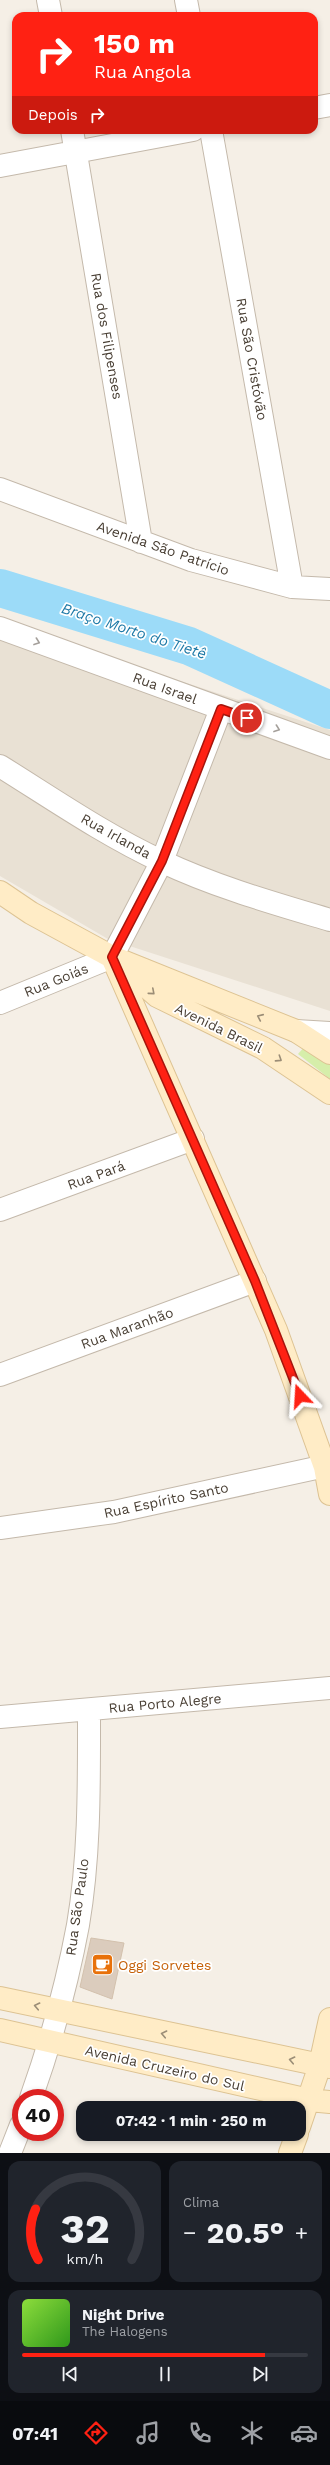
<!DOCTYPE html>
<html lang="pt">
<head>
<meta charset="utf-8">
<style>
	:root { --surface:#171b24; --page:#20242c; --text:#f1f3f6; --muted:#9ea1a6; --line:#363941; --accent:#ff2113 }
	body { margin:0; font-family:"Work Sans",sans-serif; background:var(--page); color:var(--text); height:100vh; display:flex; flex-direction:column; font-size:15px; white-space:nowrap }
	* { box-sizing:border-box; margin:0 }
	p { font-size:13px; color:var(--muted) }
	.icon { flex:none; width:22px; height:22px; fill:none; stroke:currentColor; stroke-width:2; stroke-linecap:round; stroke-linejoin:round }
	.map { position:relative; height:2153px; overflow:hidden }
	.sheet { display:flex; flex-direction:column; gap:8px; padding:8px; background:#0d0f14; flex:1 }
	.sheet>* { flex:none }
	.top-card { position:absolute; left:12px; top:12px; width:306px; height:122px; border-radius:12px; box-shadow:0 2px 6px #0003; background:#ff2113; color:#fff; overflow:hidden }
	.speed { position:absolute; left:12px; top:2089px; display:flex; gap:8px; font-size:20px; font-weight:700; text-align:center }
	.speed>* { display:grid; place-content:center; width:52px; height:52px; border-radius:50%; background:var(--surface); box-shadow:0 2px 6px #0003; line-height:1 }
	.speed .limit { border:6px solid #d22; background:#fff; color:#111 }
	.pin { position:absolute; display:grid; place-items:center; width:34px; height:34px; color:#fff; margin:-17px; border:2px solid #fff; border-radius:50%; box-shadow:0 1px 4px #0007 }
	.me { position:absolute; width:44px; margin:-22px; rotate:340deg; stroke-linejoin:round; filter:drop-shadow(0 0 3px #0008) }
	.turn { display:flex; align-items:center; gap:14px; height:84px; padding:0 16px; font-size:18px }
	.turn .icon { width:52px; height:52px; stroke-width:2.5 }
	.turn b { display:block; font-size:28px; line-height:34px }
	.then { display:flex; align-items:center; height:38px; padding:0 16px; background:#0003; gap:8px; font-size:15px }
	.big { font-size:30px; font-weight:700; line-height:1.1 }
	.sheet .widget { flex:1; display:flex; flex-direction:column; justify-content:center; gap:6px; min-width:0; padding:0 14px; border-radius:12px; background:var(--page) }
	.sheet .dial { align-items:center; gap:0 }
	.dial svg { height:104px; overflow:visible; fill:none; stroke:var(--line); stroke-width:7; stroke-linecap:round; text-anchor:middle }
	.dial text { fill:var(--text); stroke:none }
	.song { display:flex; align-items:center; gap:12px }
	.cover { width:48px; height:48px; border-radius:6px; background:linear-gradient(135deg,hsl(90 70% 55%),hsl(110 70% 35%)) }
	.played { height:4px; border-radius:2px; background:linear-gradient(90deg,var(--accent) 85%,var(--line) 85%) }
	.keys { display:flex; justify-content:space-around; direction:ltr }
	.heat { display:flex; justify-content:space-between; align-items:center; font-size:22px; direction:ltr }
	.sheet .tiles { flex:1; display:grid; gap:8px; grid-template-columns:1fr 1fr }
	.widget:last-child { grid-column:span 2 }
	.trip { position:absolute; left:76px; top:2101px; width:230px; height:40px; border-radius:12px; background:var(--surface); box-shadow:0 2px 6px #0003; font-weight:700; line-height:40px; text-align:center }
	.tabs { display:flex; height:64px; justify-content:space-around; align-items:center; background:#090b0e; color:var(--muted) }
	.tabs .icon { width:28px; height:28px }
	.tabs .current { color:var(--accent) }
	.tabs b { font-size:18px; color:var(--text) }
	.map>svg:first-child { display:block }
	.residential { fill:#e9e1d4 }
	.green { fill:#d6eeaa }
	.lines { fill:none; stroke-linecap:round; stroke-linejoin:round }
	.river { stroke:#9cdbf8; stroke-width:38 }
	.building { fill:#dbccbd; stroke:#d3c1ad }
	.street-casing { stroke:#c4b9ab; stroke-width:24 }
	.secondary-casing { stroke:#ddc393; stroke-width:24 }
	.street { stroke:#fff; stroke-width:22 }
	.secondary { stroke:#ffecc6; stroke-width:22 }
	.oneway { stroke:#a49f9a }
	.oneway2 { stroke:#9b8d76 }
	.route-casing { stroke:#a6150c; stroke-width:10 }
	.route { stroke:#ff2113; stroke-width:7 }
	.labels { text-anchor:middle; stroke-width:3.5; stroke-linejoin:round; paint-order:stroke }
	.street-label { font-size:14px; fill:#493f34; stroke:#fff }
	.food-label { font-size:14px; fill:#c56008; stroke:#fff; text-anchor:start }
	.water-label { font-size:15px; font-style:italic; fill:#1f7aa7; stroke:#fff }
</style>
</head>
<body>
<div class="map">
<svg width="330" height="2153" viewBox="0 0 330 2153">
	<rect width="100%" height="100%" fill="#f5efe6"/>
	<path class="residential" d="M0,622L330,730V1011L108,939L0,876Z"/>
	<path class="green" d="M306,1045L330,1063V1079L298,1054Z"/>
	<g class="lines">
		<path class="river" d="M0,588L189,646L330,710"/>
	</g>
	<path class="building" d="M91,1938L124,1943L112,1999L80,1987Z"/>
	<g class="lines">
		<defs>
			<path id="street" d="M48,0L51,16
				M186,0L189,16
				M314,108L330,105
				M72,130L141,542
				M211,130L292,587
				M0,166L193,130
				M0,489L191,560L292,587L330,589
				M0,628L330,748
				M0,766C53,799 105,835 161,861C216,887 273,903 330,920
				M0,1003L112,957L162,861L221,709
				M296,1031L330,1033
				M0,1210L193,1139
				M0,1375L255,1281
				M0,1528L114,1512L330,1465
				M0,1717L330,1688
				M31,2098C51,2042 67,1984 78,1925C90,1855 89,1781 89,1710
				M10,2153L21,2125"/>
			<path id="secondary" d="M0,892L31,913L112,957L296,1031L330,1053
				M112,957L276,1330L325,1467L330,1494
				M125,968L157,996L263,1048L330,1093
				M0,1998L330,2067
				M0,2030L309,2100L330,2102
				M299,2127L320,2065L330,2019
				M290,2153L297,2134"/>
		</defs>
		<use href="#street" class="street-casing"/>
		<use href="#secondary" class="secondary-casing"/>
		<use href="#street" class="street"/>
		<use href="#secondary" class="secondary"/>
	</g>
	<defs><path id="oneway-chevron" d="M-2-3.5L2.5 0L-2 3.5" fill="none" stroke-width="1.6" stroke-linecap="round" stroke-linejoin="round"/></defs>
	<g class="oneway">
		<use href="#oneway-chevron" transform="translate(37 642) rotate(20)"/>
		<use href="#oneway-chevron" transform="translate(277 729) rotate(20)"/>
	</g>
	<g class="oneway2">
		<use href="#oneway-chevron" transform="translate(152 992) rotate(41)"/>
		<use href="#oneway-chevron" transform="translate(260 1017) rotate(-156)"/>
		<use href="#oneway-chevron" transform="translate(279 1059) rotate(33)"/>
		<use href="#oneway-chevron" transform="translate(37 2006) rotate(-168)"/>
		<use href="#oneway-chevron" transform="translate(164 2034) rotate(-168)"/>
		<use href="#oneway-chevron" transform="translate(292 2060) rotate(-168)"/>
	</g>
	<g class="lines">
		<defs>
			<path id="route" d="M247,718L221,709L162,861L112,957L255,1281L300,1396"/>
		</defs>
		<use href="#route" class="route-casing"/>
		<use href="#route" class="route"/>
	</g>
	<defs>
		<symbol id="cafe-square" viewBox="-11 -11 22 22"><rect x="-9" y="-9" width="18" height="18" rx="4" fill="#e8710a" stroke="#fff"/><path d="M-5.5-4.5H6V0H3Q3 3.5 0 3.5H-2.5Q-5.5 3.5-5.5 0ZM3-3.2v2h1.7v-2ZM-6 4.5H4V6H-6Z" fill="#fff"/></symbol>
	</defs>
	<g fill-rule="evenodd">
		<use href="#cafe-square" x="90" y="1952" width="25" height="25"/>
	</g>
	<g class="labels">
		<g class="street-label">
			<text transform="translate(107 336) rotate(80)" y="5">Rua dos Filipenses</text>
			<text transform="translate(252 359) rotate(80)" y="5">Rua São Cristóvão</text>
			<text transform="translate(163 548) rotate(19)" y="5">Avenida São Patrício</text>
			<text transform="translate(165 688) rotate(20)" y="5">Rua Israel</text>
			<text transform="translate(116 836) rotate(29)" y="5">Rua Irlanda</text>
			<text transform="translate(56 980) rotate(-22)" y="5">Rua Goiás</text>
			<text transform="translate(219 1028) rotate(26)" y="5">Avenida Brasil</text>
			<text transform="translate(96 1175) rotate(-20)" y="5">Rua Pará</text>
			<text transform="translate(127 1328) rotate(-20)" y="5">Rua Maranhão</text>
			<text transform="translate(166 1500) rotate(-12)" y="5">Rua Espírito Santo</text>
			<text transform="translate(165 1703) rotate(-5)" y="5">Rua Porto Alegre</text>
			<text transform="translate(77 1907) rotate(-82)" y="5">Rua São Paulo</text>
			<text transform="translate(165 2068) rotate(13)" y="5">Avenida Cruzeiro do Sul</text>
		</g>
		<g class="food-label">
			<text x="118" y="1970">Oggi Sorvetes</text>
		</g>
		<g class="water-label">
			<text transform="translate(134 631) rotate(18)" y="5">Braço Morto do Tietê</text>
		</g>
	</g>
</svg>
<div class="speed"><div class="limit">40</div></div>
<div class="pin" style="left:247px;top:718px;background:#d93025"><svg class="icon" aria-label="arrive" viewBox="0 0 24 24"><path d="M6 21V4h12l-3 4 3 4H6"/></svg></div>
<svg class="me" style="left:300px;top:1396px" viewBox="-20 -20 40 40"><path d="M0-17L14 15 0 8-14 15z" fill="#ff2113" stroke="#fff" stroke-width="4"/></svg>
<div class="trip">07:42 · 1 min · 250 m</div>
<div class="top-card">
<div class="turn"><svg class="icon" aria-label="right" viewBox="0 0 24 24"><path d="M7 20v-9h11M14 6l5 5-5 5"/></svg><div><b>150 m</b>Rua Angola</div></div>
<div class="then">Depois<svg class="icon" aria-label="right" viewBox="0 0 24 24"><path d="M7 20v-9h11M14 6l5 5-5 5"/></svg></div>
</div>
</div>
<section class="sheet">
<div class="tiles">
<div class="widget dial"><svg viewBox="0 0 100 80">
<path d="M14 69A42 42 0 1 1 86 69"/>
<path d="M14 69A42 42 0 0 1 12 30" stroke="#ff2113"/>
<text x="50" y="56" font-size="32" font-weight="700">32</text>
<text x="50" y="72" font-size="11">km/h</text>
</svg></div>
<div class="widget"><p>Clima</p>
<div class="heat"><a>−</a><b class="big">20.5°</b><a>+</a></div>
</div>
<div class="widget">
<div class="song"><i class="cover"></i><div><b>Night Drive</b><p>The Halogens</p></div></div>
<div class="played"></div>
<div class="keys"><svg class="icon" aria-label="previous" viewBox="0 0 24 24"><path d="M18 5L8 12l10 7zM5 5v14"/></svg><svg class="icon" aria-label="pause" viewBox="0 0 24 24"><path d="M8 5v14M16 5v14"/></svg><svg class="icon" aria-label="next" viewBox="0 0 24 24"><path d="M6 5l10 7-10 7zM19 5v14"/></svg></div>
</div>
</div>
</section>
<nav class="tabs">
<b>07:41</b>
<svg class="icon current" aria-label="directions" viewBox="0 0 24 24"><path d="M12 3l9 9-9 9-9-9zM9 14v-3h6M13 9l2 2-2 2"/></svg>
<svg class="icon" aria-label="music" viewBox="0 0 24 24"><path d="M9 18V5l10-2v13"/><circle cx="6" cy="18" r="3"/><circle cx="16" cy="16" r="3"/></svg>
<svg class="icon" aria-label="phone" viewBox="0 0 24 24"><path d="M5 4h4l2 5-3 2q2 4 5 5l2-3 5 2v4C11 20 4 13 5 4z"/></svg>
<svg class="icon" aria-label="climate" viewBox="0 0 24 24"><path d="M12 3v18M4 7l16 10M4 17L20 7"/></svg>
<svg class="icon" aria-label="car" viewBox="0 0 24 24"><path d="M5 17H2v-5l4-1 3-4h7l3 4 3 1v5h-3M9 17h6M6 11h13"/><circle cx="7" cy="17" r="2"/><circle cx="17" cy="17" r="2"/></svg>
</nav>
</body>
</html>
